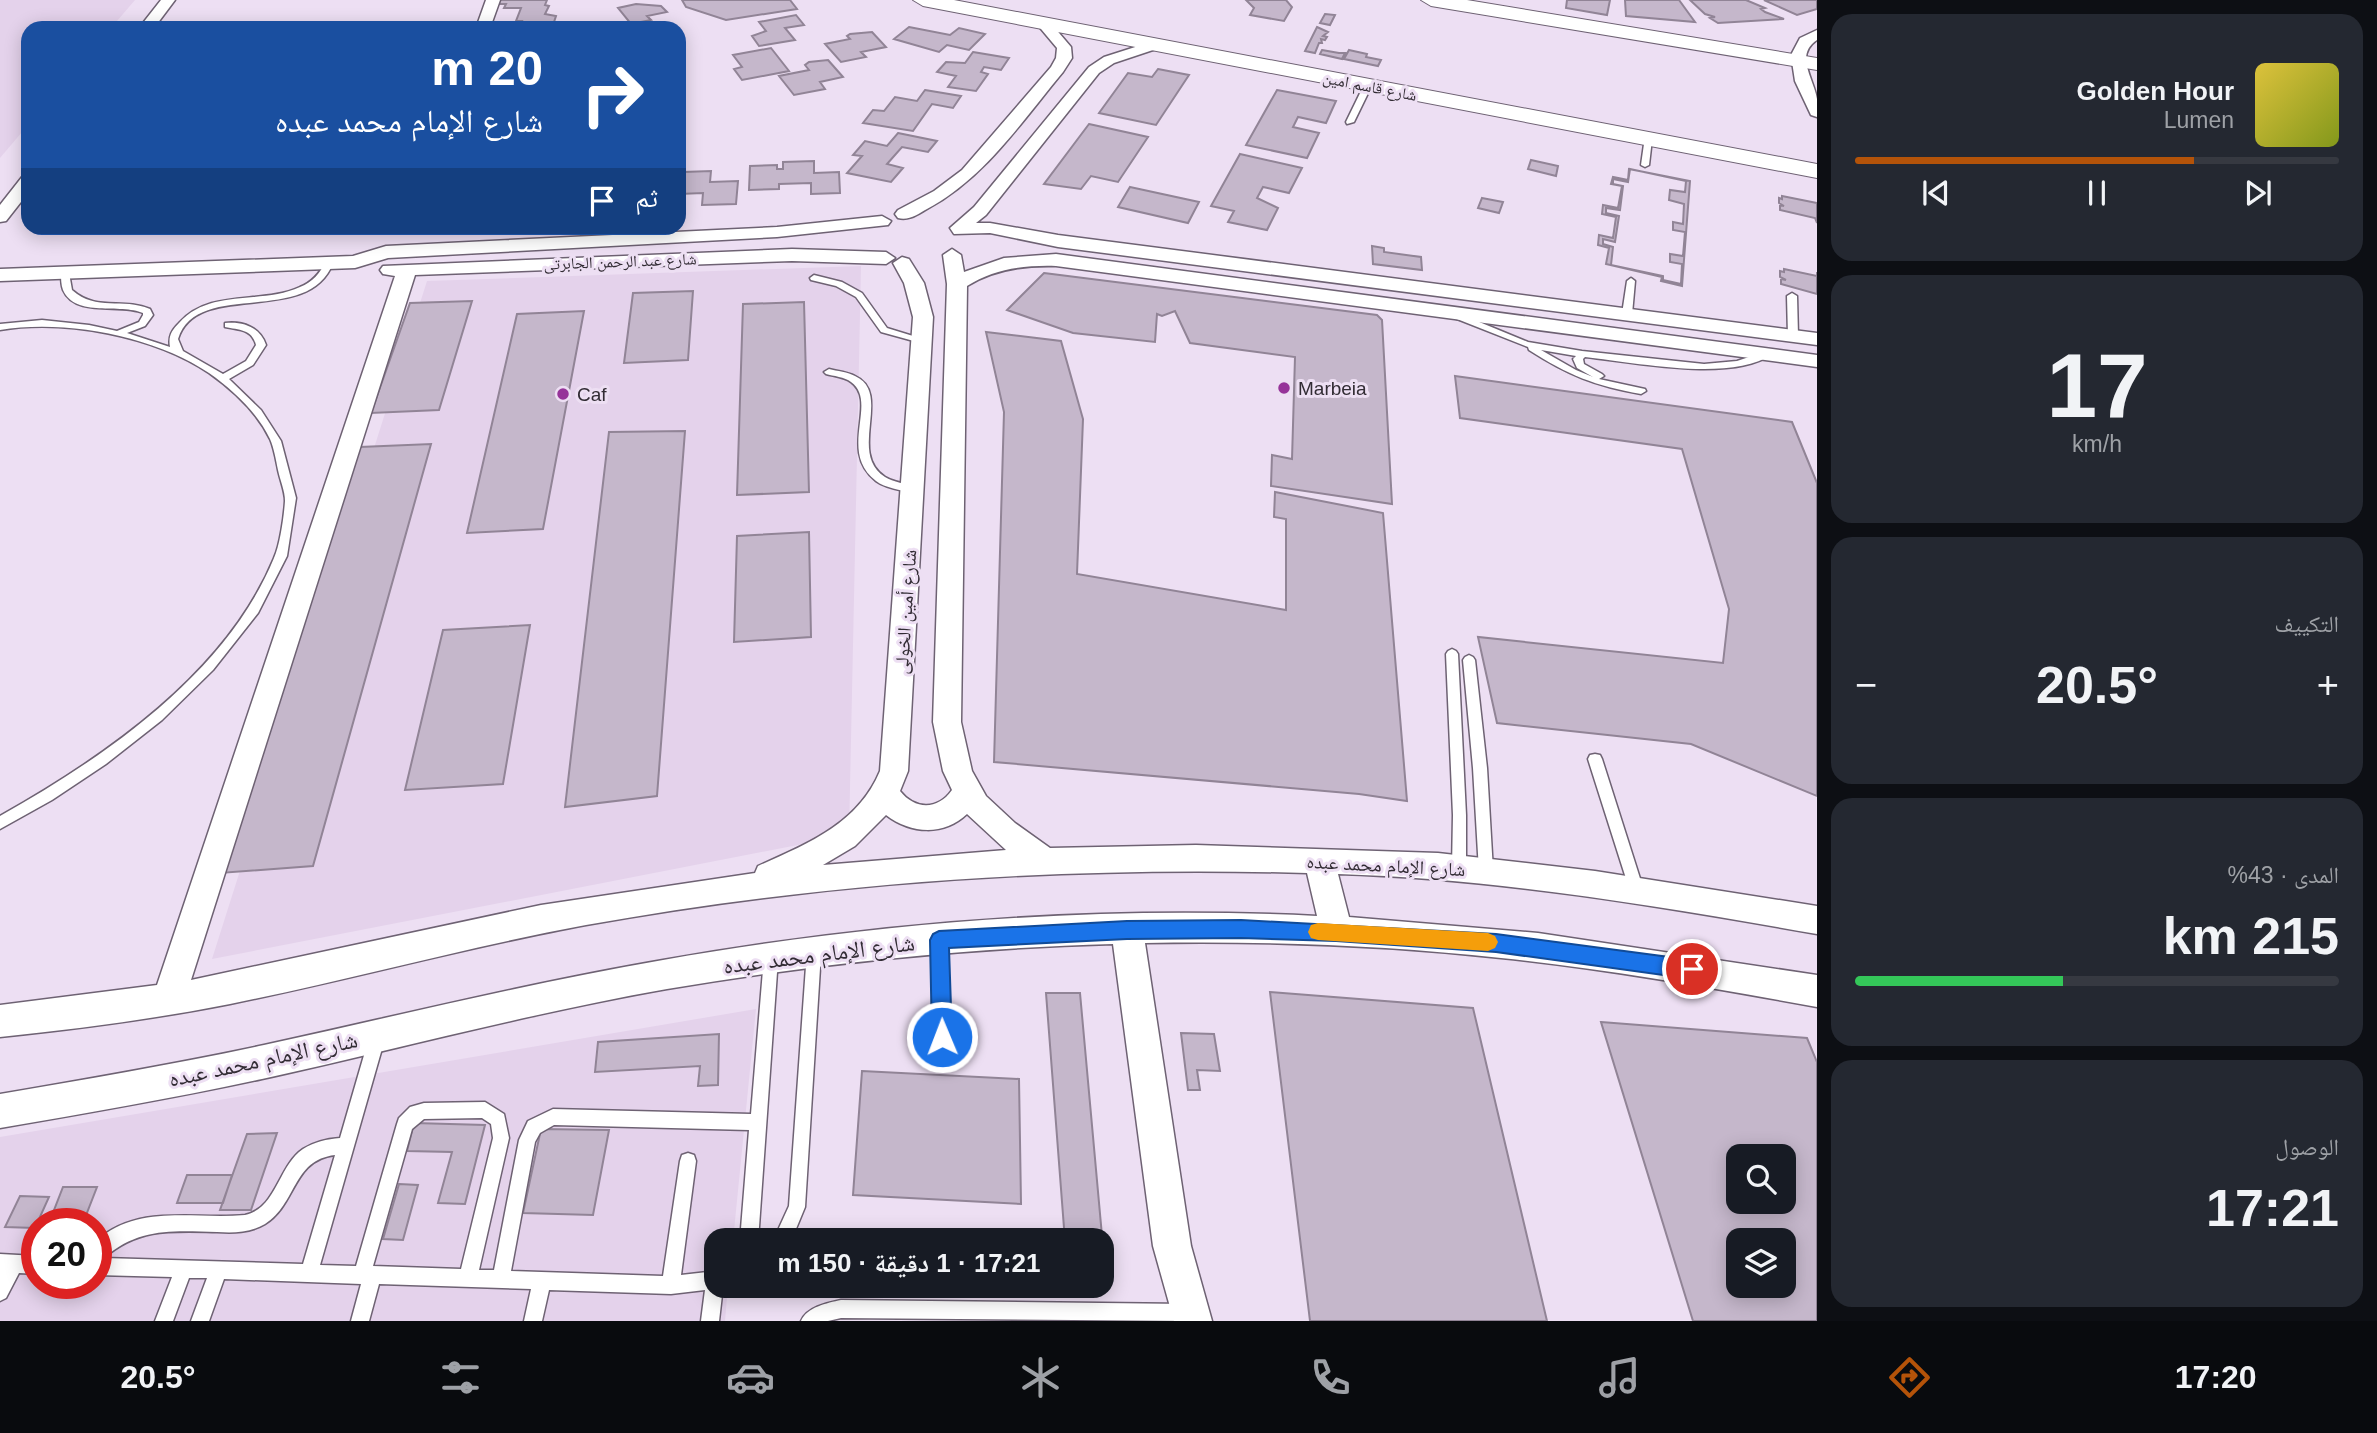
<!DOCTYPE html>
<html lang="ar">
<head>
<meta charset="utf-8">
<style>
	:root { --surface:#171b24; --page:#242831; --text:#f1f3f6; --muted:#9ea1a6; --line:#363941; --accent:#b45309 }
	body { margin:0; font-family:Helvetica,"Noto Naskh Arabic",sans-serif; background:var(--page); color:var(--text); direction:rtl; height:100vh; display:flex; flex-direction:column; font-size:26px; white-space:nowrap }
	* { box-sizing:border-box; margin:0 }
	p { font-size:23px; color:var(--muted) }
	.icon { flex:none; width:38px; height:38px; fill:none; stroke:currentColor; stroke-width:2; stroke-linecap:round; stroke-linejoin:round }
	.map { position:relative; flex:1; overflow:hidden; direction:ltr }
	.details { display:flex; flex-direction:column; gap:14px; padding:14px; background:#0d0f14; width:560px }
	.details>* { flex:none }
	.banner { position:absolute; left:21px; top:21px; width:665px; height:214px; border-radius:21px; box-shadow:0 4px 18px #0003; direction:rtl; background:#1a4fa0; color:#fff; overflow:hidden }
	.buttons { position:absolute; left:1726px; top:1144px; display:grid; gap:14px }
	.buttons a { display:grid; place-items:center; width:70px; height:70px; border-radius:14px; background:var(--surface); box-shadow:0 4px 18px #0003; font-size:35px }
	.speed { position:absolute; left:21px; top:1208px; display:flex; gap:14px; font-size:35px; font-weight:700; text-align:center }
	.speed>* { display:grid; place-content:center; width:91px; height:91px; border-radius:50%; background:var(--surface); box-shadow:0 4px 18px #0003; line-height:1 }
	.speed .limit { border:10px solid #d22; background:#fff; color:#111 }
	.pin { position:absolute; display:grid; place-items:center; width:60px; height:60px; color:#fff; margin:-30px; border:4px solid #fff; border-radius:50%; box-shadow:0 2px 7px #0007 }
	.me { position:absolute; width:77px; margin:-38px; rotate:359deg; stroke-linejoin:round; filter:drop-shadow(0 0 5px #0008) }
	.turn { display:flex; align-items:center; gap:24px; height:147px; padding:0 28px; font-size:32px }
	.turn .icon { width:91px; height:91px; stroke-width:2.5 }
	.turn b { display:block; font-size:49px; line-height:60px }
	.then { display:flex; align-items:center; height:66px; padding:0 28px; background:#0003; gap:14px; font-size:26px }
	.big { font-size:52px; font-weight:700; line-height:1.1 }
	.details .card { flex:1; display:flex; flex-direction:column; justify-content:center; gap:10px; min-width:0; padding:0 24px; border-radius:21px; background:var(--page) }
	.details .dial { align-items:center; gap:0 }
	.dial b { font-size:91px; line-height:1 }
	.song { display:flex; align-items:center; gap:21px }
	.cover { width:84px; height:84px; border-radius:10px; background:linear-gradient(135deg,hsl(50 70% 55%),hsl(70 70% 35%)) }
	.played { height:7px; border-radius:4px; background:linear-gradient(90deg,var(--accent) 70%,var(--line) 70%) }
	.keys { display:flex; justify-content:space-around; direction:ltr }
	.heat { display:flex; justify-content:space-between; align-items:center; font-size:38px; direction:ltr }
	.charge { height:10px; border-radius:5px; background:linear-gradient(90deg,#34c759 43%,var(--line) 0) }
	.trip { position:absolute; left:704px; top:1228px; width:410px; height:70px; border-radius:21px; background:var(--surface); box-shadow:0 4px 18px #0003; font-weight:700; line-height:70px; text-align:center; direction:rtl }
	.tabs { display:flex; height:112px; justify-content:space-around; align-items:center; background:#090b0e; color:var(--muted) }
	.tabs .icon { width:49px; height:49px }
	.tabs .on { color:var(--accent) }
	.tabs b { font-size:32px; color:var(--text) }
	main { display:flex; flex:1; min-height:0 }
	.map>svg:first-child { display:block }
	.built { fill:#e4d2eb; fill-rule:evenodd }
	.building { fill:#c5b7cb; stroke:#918496; stroke-width:2; fill-rule:evenodd }
	.lines { fill:none; stroke-linecap:round; stroke-linejoin:round }
	.service-casing { stroke:#6e6273; stroke-width:3 }
	.minor-casing { stroke:#6e6273; stroke-width:3 }
	.secondary-casing { stroke:#6e6273; stroke-width:2 }
	.service { fill:#fff; fill-rule:evenodd }
	.minor { fill:#fff; fill-rule:evenodd }
	.secondary { fill:#fff; fill-rule:evenodd }
	.route { fill:#1a73e8; stroke:#114b97; stroke-width:2 }
	.slow { fill:#f59e0b }
	.poi-dot { fill:#963399; stroke:#eddff3; stroke-width:2.5 }
	.labels { text-anchor:middle; stroke-width:6; stroke-linejoin:round; paint-order:stroke }
	.far-street-label { font-size:16px; fill:#322c34; stroke:#eddff3 }
	.poi-label { font-size:19px; fill:#322c34; stroke:#eddff3; text-anchor:start }
	.street-label { font-size:19px; fill:#322c34; stroke:#eddff3 }
	.near-street-label { font-size:23px; fill:#322c34; stroke:#eddff3 }
</style>
</head>
<body>
<main>
<section class="details">
<div class="card">
<div class="song"><i class="cover"></i><div><b>Golden Hour</b><p>Lumen</p></div></div>
<div class="played"></div>
<div class="keys"><svg class="icon" aria-label="previous" viewBox="0 0 24 24"><path d="M18 5L8 12l10 7zM5 5v14"/></svg><svg class="icon" aria-label="pause" viewBox="0 0 24 24"><path d="M8 5v14M16 5v14"/></svg><svg class="icon" aria-label="next" viewBox="0 0 24 24"><path d="M6 5l10 7-10 7zM19 5v14"/></svg></div>
</div>
<div class="card dial"><b>17</b><p>km/h</p></div>
<div class="card"><p>التكييف</p>
<div class="heat"><a>−</a><b class="big">20.5°</b><a>+</a></div>
</div>
<div class="card"><p>المدى · 43%</p><b class="big">215 km</b><div class="charge"></div></div>
<div class="card"><p>الوصول</p><b class="big">17:21</b></div>
</section>
<div class="map">
<svg width="1817" height="1321" viewBox="0 0 1817 1321">
	<rect width="100%" height="100%" fill="#eddff3"/>
	<path class="built" d="M0,0H135L111,28H28V125L0,158Z
		M861,266L849,835L212,959L427,281Z
		M756,1009L733,1241H716V1286H728L725,1321H0V1137ZM37,1223H96V1283H37Z"/>
	<path class="building" d="M497,0H547L545,5L549,6L545,14L556,16L553,25L520,26L522,21H516L521,8H504L506,4H495Z
		M682,0H790L797,9L726,20L686,7Z
		M1246,0H1286L1292,7L1284,21L1250,15L1254,8Z
		M1567,0H1610L1607,15L1566,8Z
		M1625,0H1679L1695,22L1626,16Z
		M1690,0H1746L1765,8L1761,9L1765,12L1784,19L1718,23L1710,18L1715,17L1705,14Z
		M1764,0H1817V9L1797,15Z
		M636,4L661,6L667,12L647,16L651,20L631,24L618,8Z
		M1325,14L1335,15L1330,25L1320,23Z
		M796,15L804,25L785,28L795,40L759,46L752,36L766,31L759,22Z
		M909,27L950,35L959,28L985,34L969,50L947,45L939,52L894,39Z
		M1317,27L1328,32L1323,36L1327,37L1325,40L1321,39L1322,43H1319L1315,53L1305,51Z
		M872,32L886,47L861,52L866,57L841,62L825,44L850,39L847,36L850,34Z
		M771,48L789,71L742,80L734,69L742,67L733,55Z
		M1322,50L1339,53H1345L1342,59L1320,54Z
		M1349,50L1367,54L1366,57L1381,60L1378,66L1344,59Z
		M973,52L1009,58L1001,70L984,67L981,72L988,74L976,91L948,87L956,76L937,72L946,62L965,63Z
		M828,60L843,77L820,82L825,89L794,95L779,76L809,70L805,65L809,62Z
		M1158,69L1189,75L1156,125L1099,113L1128,73L1152,77Z
		M925,90L961,96L953,108L932,104L913,131L863,123L873,110L884,111L895,97L917,101Z
		M1277,90L1336,101L1326,123L1298,117L1293,127L1319,133L1307,158L1246,145Z
		M1089,124L1148,137L1118,182L1091,176L1081,189L1044,184Z
		M898,133L937,141L928,152L902,147L887,164L903,168L891,182L847,173L862,156L853,155L865,141L887,146Z
		M1240,154L1302,168L1289,193L1263,187L1257,198L1278,208L1267,230L1228,222L1234,211L1211,206Z
		M1531,160L1558,166L1556,176L1528,169Z
		M814,161V173L839,172L840,193L811,194V183L779,184V189L749,190L750,166L777,165V169H783V162Z
		M1629,169L1690,181L1682,286L1661,281L1662,277L1606,264L1609,248L1598,245L1599,235L1613,238L1616,217L1602,214L1603,205L1618,208L1622,186L1611,184L1613,177L1628,180Z
		M1630,169L1686,181L1685,192L1670,190L1669,200L1684,204L1683,224L1673,222V230L1685,232L1683,256L1670,254V262L1682,264L1681,284L1663,280V276L1611,265L1613,247L1603,244V239L1615,242L1619,216L1606,213V208L1620,210L1623,186L1613,184V179L1628,182Z
		M711,171L710,182L738,181L736,204L702,205L703,193L679,194V180H682L683,172Z
		M1130,187L1199,202L1188,223L1118,207Z
		M1782,196L1817,203V223L1815,218L1780,210V205L1784,206L1779,203V198L1782,199Z
		M1482,198L1503,202L1499,213L1478,208Z
		M1372,246L1384,248V252L1421,257L1422,270L1373,264Z
		M1784,269L1817,276V272V294L1781,284V279L1786,280L1780,277V271L1784,272Z
		M1044,273L1377,315L1382,320L1392,504L1271,486L1272,455L1292,459L1295,357L1190,343L1175,311L1162,316L1157,314L1155,342L1073,333L1007,310Z
		M693,291L688,360L624,363L633,293Z
		M472,301L439,410L371,413L410,303Z
		M804,302L809,492L737,495L743,304Z
		M584,311L543,529L467,533L517,314Z
		M986,332L1061,341L1083,419L1077,574L1286,610V519L1274,517L1275,492L1383,513L1407,801L1359,794L994,762L1004,412Z
		M1455,376L1792,422L1817,483V796L1691,744L1497,723L1478,637L1723,663L1729,609L1682,449L1460,418Z
		M685,431L657,796L565,807L609,432Z
		M431,444L313,866L220,873L360,447Z
		M809,532L811,637L734,642L737,536Z
		M530,625L503,784L405,790L443,630Z
		M1270,992L1473,1008L1547,1321H1310Z
		M1046,993H1080L1106,1280H1101V1241H1065Z
		M1601,1022L1807,1038L1817,1062V1321H1693ZM1738,1157H1783V1202H1738ZM1738,1241H1783V1286H1738Z
		M1181,1033L1214,1034L1220,1071L1197,1070L1200,1090H1188Z
		M719,1034L718,1085L698,1086L700,1066L595,1072L598,1042Z
		M862,1071L1019,1079L1021,1204L853,1195Z
		M414,1123L485,1125L465,1204L438,1203L452,1152L407,1151Z
		M541,1129L609,1130L593,1215L523,1213Z
		M277,1133L251,1210H220L247,1134Z
		M187,1175H232L223,1203H177Z
		M399,1184L418,1185L403,1240L383,1239Z
		M63,1187H97L83,1223H49Z
		M20,1196L49,1197L35,1228L5,1227Z"/>
	<g class="lines">
		<defs>
			<path id="service" d="M1365,83L1372,85L1354,122L1347,124L1346,122Z
				M1645,137L1652,139L1649,165L1645,167L1641,165Z
				M329,260L333,263C308,328 197,278 178,339L183,351L223,374L246,361L256,345C252,329 239,330 225,327V323C243,321 260,327 266,345L253,365L229,379L261,410L281,441L296,498L287,556L258,613L213,670L162,720L106,764L52,800L0,829V816C105,757 227,673 274,558C280,545 284,516 285,501C285,491 280,480 278,470C276,460 274,448 270,439C257,412 233,390 209,373C154,336 65,319 0,330V324L42,320L89,325L117,331L139,322L143,315V313C121,303 75,318 63,290C61,285 61,278 61,273L65,270L69,273L72,290C97,312 122,297 150,309L153,315L145,326L127,333L170,347C168,336 172,330 179,323C210,288 261,305 300,287C313,282 320,273 326,261Z
				M814,275L842,282L862,293L887,328L926,340L921,343L881,332L856,297L836,286L811,280L810,278Z
				M1631,278L1635,281L1632,314L1627,317L1622,314L1627,281Z
				M1792,293L1797,296L1798,336L1793,339L1788,336L1787,296Z
				M1455,312L1528,342L1582,351L1704,364L1737,361L1767,351L1772,354C1731,383 1633,362 1585,357L1583,359L1584,364L1602,374L1604,376L1599,379L1645,389L1646,391L1641,394C1595,386 1568,375 1529,350L1528,347L1452,317V313ZM1541,350L1576,356L1573,359L1577,368L1593,377L1576,370Z
				M829,369C837,371 848,372 855,376C893,393 847,453 885,477C893,482 906,484 916,486L917,489L916,492L912,493C901,490 885,488 876,481C837,451 879,402 851,382C845,377 833,376 826,374L824,372Z
				M1452,649L1456,651L1458,654L1466,815V868L1464,872L1459,874L1454,872L1452,868L1453,815L1446,654L1448,651Z
				M1469,655L1473,657L1475,660L1487,768L1493,871L1491,875L1486,877L1481,875L1479,871L1473,768L1463,660L1465,657Z
				M1595,754L1600,755L1602,759L1644,891L1642,896L1637,897L1632,896L1630,891L1588,759L1590,755Z
				M939,933L944,935L946,940L950,1037L947,1042L942,1045L937,1042L934,1037L932,940L934,935Z
				M814,945L819,947L821,952L805,1207L791,1241H773L789,1206L807,952L809,947Z
				M771,951L776,953L778,958L758,1241H740L749,1130L554,1125L540,1133L535,1142L511,1271L663,1276L680,1161L682,1155L688,1153L694,1155L696,1161L681,1275L716,1271V1286H723L719,1321H701L705,1290L671,1294L549,1290L542,1321H524L531,1289L379,1284L369,1321H351L361,1284L224,1279L209,1321H191L207,1278H189L173,1321H155L172,1277L96,1275V1241C140,1203 193,1220 245,1215C277,1208 278,1166 303,1149C314,1142 327,1139 340,1138L369,1038L372,1033L377,1030L382,1033L385,1038L320,1265L356,1266L397,1124L399,1118L410,1107L424,1103L485,1102L504,1114L509,1138L479,1270H494L519,1140L528,1121L553,1109L751,1114L764,958L766,953ZM482,1118L491,1124L493,1138L461,1269L373,1266L412,1129L424,1119ZM335,1155L303,1264L104,1258C139,1227 174,1231 217,1232C233,1233 250,1233 265,1224C297,1204 292,1160 335,1155Z
				M0,1254L37,1256V1274L19,1273L6,1298L0,1301Z
				M841,1300L1187,1304L1193,1307L1196,1313L1193,1319L1189,1321L841,1318L828,1321H801C807,1307 827,1303 841,1300Z"/>
			<path id="minor" d="M161,0H175L154,28H139Z
				M486,0H500L490,28H476Z
				M1043,19L1048,20L1071,47L1072,58L1063,72C1022,121 985,178 927,209C918,214 909,221 898,218L895,214L898,210L934,191L962,170L1051,67L1056,58L1057,48L1036,23Z
				M1817,30V40C1794,55 1814,79 1817,99C1817,105 1817,111 1817,117L1811,115L1795,81L1791,55L1800,38Z
				M1154,41L1161,45L1159,48L1114,63L1099,73L986,215L976,223H990L1058,235L1817,333V345L1058,247L990,233L954,234L950,228L974,207L1089,67L1104,57Z
				M28,176V193L6,221L0,222V205L22,177Z
				M882,216L891,221L888,225L777,237L388,258L355,268L0,281V269L353,256L386,246L777,227Z
				M792,249L886,252L895,258L886,264L792,261L415,275L191,980L541,905L755,873L758,866C807,844 858,824 880,771L913,317L904,283L893,263L902,257L909,259L924,283L933,317L908,771L900,791C915,810 938,810 952,790L943,771L933,722L947,284L943,255L952,249L961,255L964,272L1004,258L1056,254L1817,355V367L1056,266C1024,265 994,269 967,286L961,722L972,771L986,796L1015,823L1050,848L1196,845L1438,853L1595,871L1817,906V934C1658,906 1499,879 1338,874L1349,917L1538,933L1817,975V1007C1712,988 1607,969 1501,958C1382,945 1264,941 1145,943L1191,1246L1212,1321H1174L1153,1246L1113,944C964,948 814,964 667,989C531,1013 397,1049 262,1079C175,1098 88,1113 0,1128V1094C88,1079 176,1064 264,1045C397,1016 529,983 663,960C878,922 1100,905 1317,916L1307,873C1066,866 824,882 586,925C467,947 349,980 230,1004C154,1019 77,1029 0,1037V1005L157,985L395,276L383,274L380,270L383,266ZM967,814L1006,850L823,865L855,846L886,815C911,834 944,836 967,814Z"/>
			<path id="secondary" d="M913,0H954L1817,164V178L923,6Z
				M1421,0H1467L1817,58V70L1431,6Z"/>
		</defs>
		<use href="#service" class="service-casing"/>
		<use href="#minor" class="minor-casing"/>
		<use href="#secondary" class="secondary-casing"/>
		<use href="#service" class="service"/>
		<use href="#minor" class="minor"/>
		<use href="#secondary" class="secondary"/>
	</g>
	<path class="route" d="M1241,920L1496,934L1692,960L1698,963L1701,969L1698,976L1692,979L1496,952L1336,941L1241,938L1127,939L949,948L952,1037L949,1044L942,1047L935,1044L932,1037L930,940L933,934L939,931L1127,921Z"/>
	<path class="slow" d="M1318,923L1488,933L1495,936L1498,942L1495,948L1488,951L1318,940L1311,938L1308,932L1311,925Z"/>
	<g class="poi-dot">
		<circle cx="1284" cy="388" r="7"/>
		<circle cx="563" cy="394" r="7"/>
	</g>
	<g class="labels">
		<g class="far-street-label">
			<text transform="translate(1370 86) rotate(11)" y="6">شارع قاسم امين</text>
			<text transform="translate(620 261) rotate(-2)" y="6">شارع عبد الرحمن الجابرتى</text>
		</g>
		<g class="poi-label">
			<text x="1298" y="395">Marbeia</text>
			<text x="577" y="401">Caf</text>
		</g>
		<g class="street-label">
			<text transform="translate(905 612) rotate(-86)" y="7">شارع أمين الخولى</text>
			<text transform="translate(1386 865) rotate(3)" y="7">شارع الإمام محمد عبده</text>
		</g>
		<g class="near-street-label">
			<text transform="translate(819 954) rotate(-7)" y="8">شارع الإمام محمد عبده</text>
			<text transform="translate(263 1059) rotate(-12)" y="8">شارع الإمام محمد عبده</text>
		</g>
	</g>
</svg>
<div class="buttons">
<a><svg class="icon" aria-label="search" viewBox="0 0 24 24"><circle cx="10" cy="10" r="6"/><path d="M15 15l6 6"/></svg></a>
<a><svg class="icon" aria-label="layers" viewBox="0 0 24 24"><path d="M12 4l9 5-9 5-9-5zM3 14l9 5 9-5"/></svg></a>
</div>
<div class="speed"><div class="limit">20</div></div>
<div class="pin" style="left:1692px;top:969px;background:#d93025"><svg class="icon" aria-label="arrive" viewBox="0 0 24 24"><path d="M6 21V4h12l-3 4 3 4H6"/></svg></div>
<svg class="me" style="left:942px;top:1037px" viewBox="-20 -20 40 40"><circle r="17" fill="#1a73e8" stroke="#fff" stroke-width="3"/><path d="M0-11L8 9 0 5-8 9z" fill="#fff"/></svg>
<div class="trip">17:21 · 1 دقيقة · 150 m</div>
<div class="banner">
<div class="turn"><svg class="icon" aria-label="right" viewBox="0 0 24 24"><path d="M7 20v-9h11M14 6l5 5-5 5"/></svg><div><b>20 m</b>شارع الإمام محمد عبده</div></div>
<div class="then">ثم<svg class="icon" aria-label="arrive" viewBox="0 0 24 24"><path d="M6 21V4h12l-3 4 3 4H6"/></svg></div>
</div>
</div>
</main>
<nav class="tabs">
<b>17:20</b>
<svg class="icon on" aria-label="directions" viewBox="0 0 24 24"><path d="M12 3l9 9-9 9-9-9zM9 14v-3h6M13 9l2 2-2 2"/></svg>
<svg class="icon" aria-label="music" viewBox="0 0 24 24"><path d="M9 18V5l10-2v13"/><circle cx="6" cy="18" r="3"/><circle cx="16" cy="16" r="3"/></svg>
<svg class="icon" aria-label="phone" viewBox="0 0 24 24"><path d="M5 4h4l2 5-3 2q2 4 5 5l2-3 5 2v4C11 20 4 13 5 4z"/></svg>
<svg class="icon" aria-label="climate" viewBox="0 0 24 24"><path d="M12 3v18M4 7l16 10M4 17L20 7"/></svg>
<svg class="icon" aria-label="car" viewBox="0 0 24 24"><path d="M5 17H2v-5l4-1 3-4h7l3 4 3 1v5h-3M9 17h6M6 11h13"/><circle cx="7" cy="17" r="2"/><circle cx="17" cy="17" r="2"/></svg>
<svg class="icon" aria-label="filters" viewBox="0 0 24 24"><path d="M4 7h16M4 17h16"/><circle cx="9" cy="7" r="2"/><circle cx="15" cy="17" r="2"/></svg>
<b>20.5°</b>
</nav>
</body>
</html>
